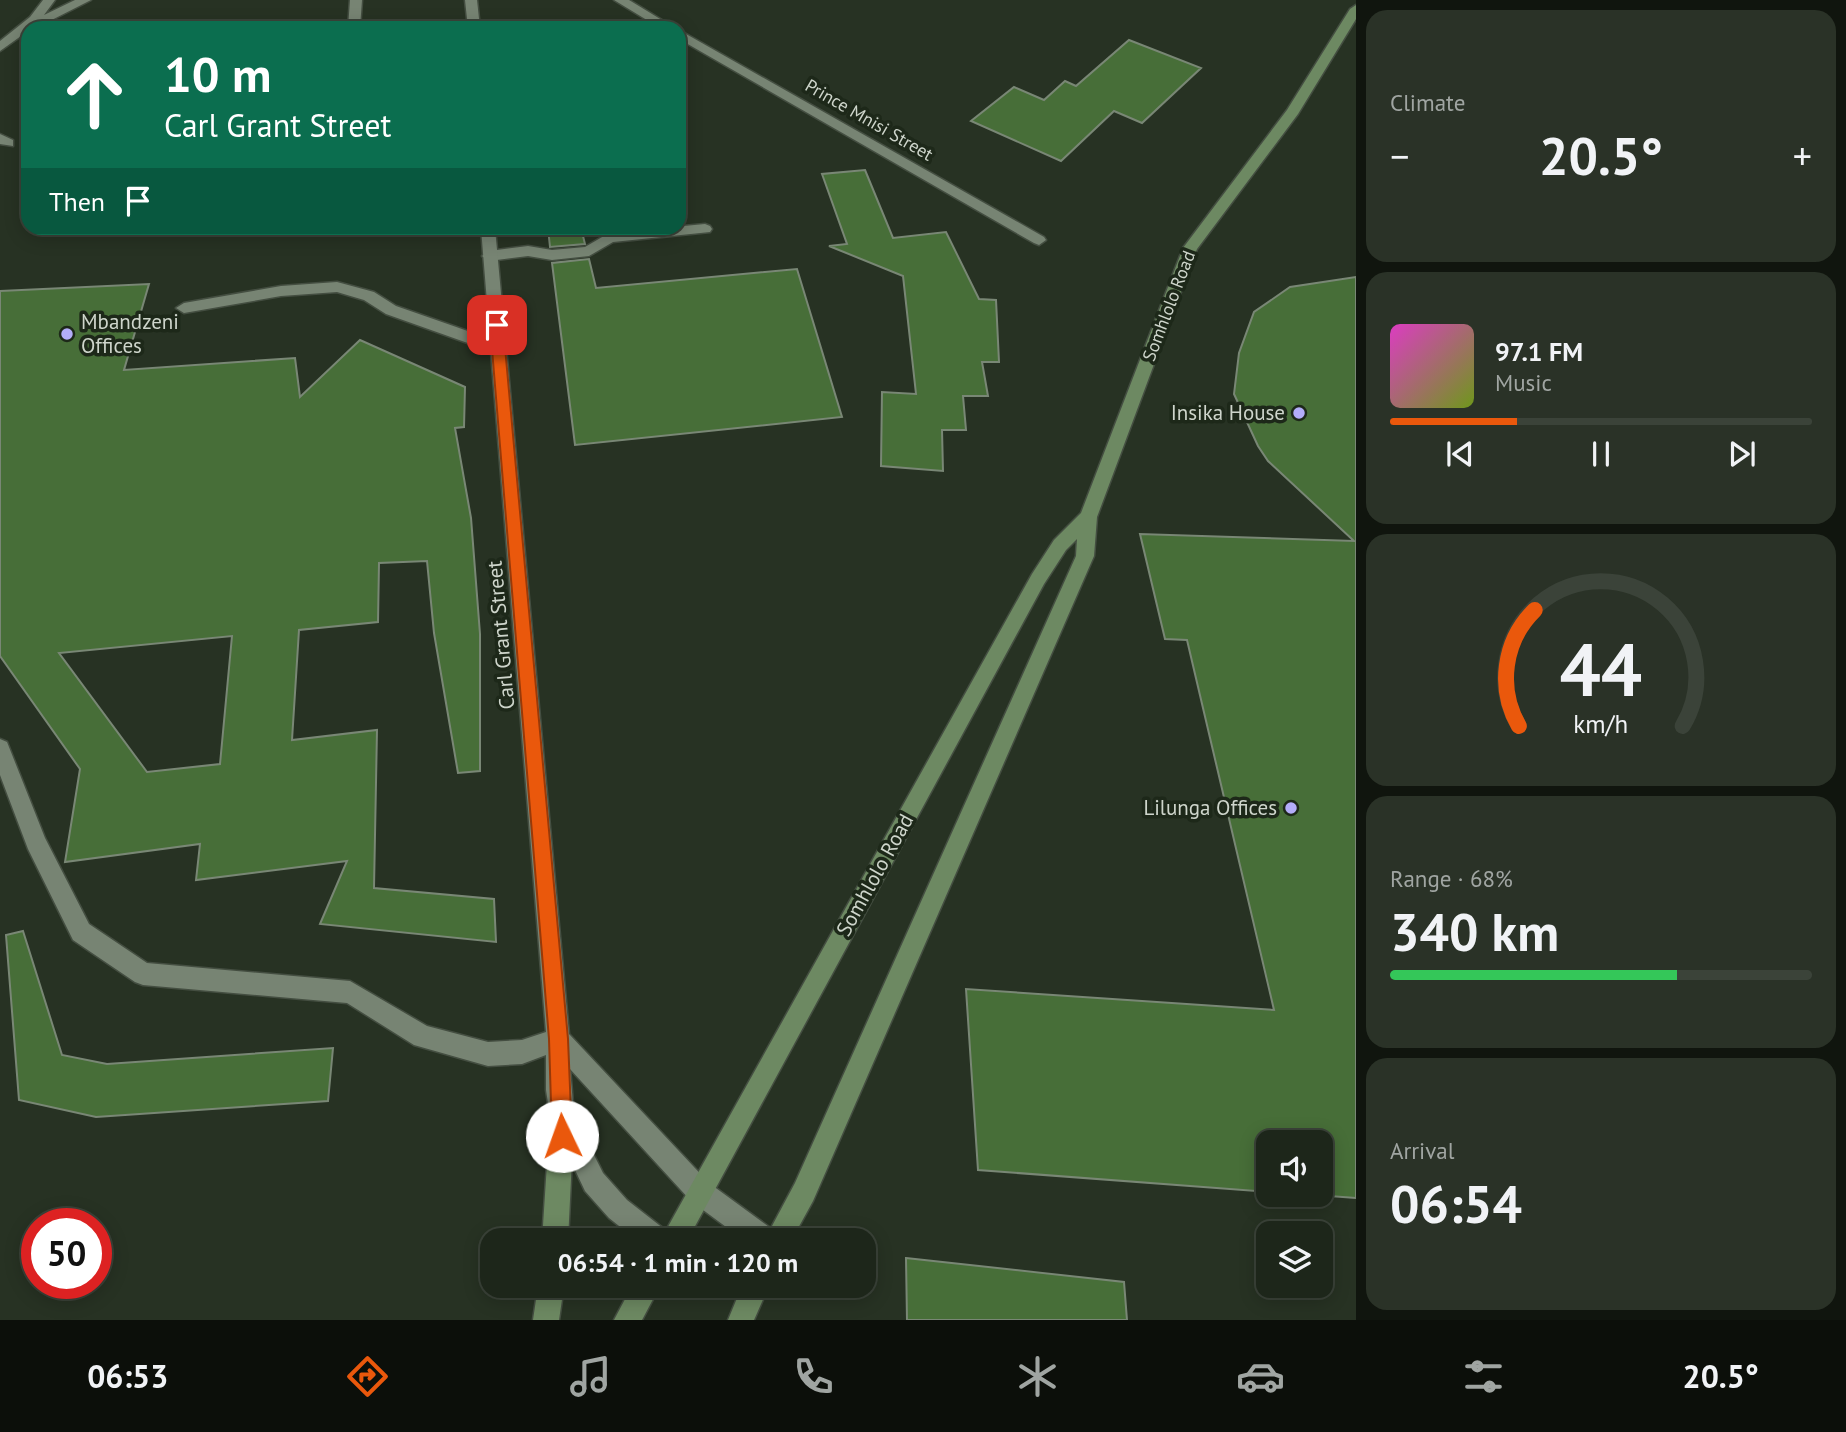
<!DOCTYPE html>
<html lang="en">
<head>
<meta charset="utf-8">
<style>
	:root { --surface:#1d261a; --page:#2a3227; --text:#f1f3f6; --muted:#a0a5a2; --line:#3b4339; --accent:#ea580c }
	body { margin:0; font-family:"PT Sans",sans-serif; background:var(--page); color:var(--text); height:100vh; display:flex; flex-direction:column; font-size:26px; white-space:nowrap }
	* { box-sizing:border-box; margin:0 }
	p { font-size:23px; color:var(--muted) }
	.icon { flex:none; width:38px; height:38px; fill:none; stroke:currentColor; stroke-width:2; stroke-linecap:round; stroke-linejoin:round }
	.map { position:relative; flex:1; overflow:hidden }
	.panel { display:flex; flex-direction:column; gap:10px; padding:10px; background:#10150e; width:490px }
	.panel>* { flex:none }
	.top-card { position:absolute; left:21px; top:21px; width:665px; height:214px; border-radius:21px; box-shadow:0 4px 18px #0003,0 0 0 2px var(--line); background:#0b6e4f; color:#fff; overflow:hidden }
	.tools { position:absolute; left:1256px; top:1130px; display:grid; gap:14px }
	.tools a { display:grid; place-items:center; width:77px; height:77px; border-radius:14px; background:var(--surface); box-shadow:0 4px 18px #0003,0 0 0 2px var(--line); font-size:35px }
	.speed { position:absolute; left:21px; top:1208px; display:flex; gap:14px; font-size:35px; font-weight:700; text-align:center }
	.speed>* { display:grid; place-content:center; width:91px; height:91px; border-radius:50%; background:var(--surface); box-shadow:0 4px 18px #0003,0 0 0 2px var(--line); line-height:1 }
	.speed .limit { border:10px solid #d22; background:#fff; color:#111 }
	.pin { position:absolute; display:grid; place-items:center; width:60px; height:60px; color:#fff; margin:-30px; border-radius:14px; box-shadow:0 4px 10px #0006 }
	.me { position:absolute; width:77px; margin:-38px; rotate:357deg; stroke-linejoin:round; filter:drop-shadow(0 0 5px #0008) }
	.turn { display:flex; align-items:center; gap:24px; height:147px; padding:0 28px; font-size:32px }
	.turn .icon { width:91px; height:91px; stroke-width:2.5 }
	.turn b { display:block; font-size:49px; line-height:60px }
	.then { display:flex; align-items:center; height:66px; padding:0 28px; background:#0003; gap:14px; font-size:26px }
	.big { font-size:52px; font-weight:600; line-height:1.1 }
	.panel .card { flex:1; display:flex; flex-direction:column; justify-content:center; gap:10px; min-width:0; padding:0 24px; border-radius:21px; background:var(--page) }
	.panel .dial { align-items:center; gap:0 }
	.dial svg { height:182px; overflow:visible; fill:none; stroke:var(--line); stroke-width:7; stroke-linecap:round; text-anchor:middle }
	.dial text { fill:var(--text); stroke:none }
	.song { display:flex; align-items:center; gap:21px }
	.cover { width:84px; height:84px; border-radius:10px; background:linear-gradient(135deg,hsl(310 70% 55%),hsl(80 70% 35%)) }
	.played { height:7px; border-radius:4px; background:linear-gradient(90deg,var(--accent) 30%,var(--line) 30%) }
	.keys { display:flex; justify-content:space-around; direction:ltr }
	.heat { display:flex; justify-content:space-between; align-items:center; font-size:38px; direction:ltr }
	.charge { height:10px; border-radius:5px; background:linear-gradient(90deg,#34c759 68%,var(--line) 0) }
	.trip { position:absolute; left:480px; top:1228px; width:396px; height:70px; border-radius:21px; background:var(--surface); box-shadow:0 4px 18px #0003,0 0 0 2px var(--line); font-weight:600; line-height:70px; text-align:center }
	.menu { display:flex; height:112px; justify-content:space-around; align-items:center; background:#0c0f0a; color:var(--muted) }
	.menu .icon { width:49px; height:49px }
	.menu .current { color:var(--accent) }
	.menu b { font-size:32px; color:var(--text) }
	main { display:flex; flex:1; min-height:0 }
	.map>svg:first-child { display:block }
	.building { fill:#476e38; stroke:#798775; stroke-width:2; fill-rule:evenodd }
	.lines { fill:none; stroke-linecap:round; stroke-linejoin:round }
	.service-casing { stroke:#444e41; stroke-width:3 }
	.minor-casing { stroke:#444e41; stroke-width:3 }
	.secondary-casing { stroke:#444e41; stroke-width:3 }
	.service { fill:#778473; fill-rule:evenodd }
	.minor { fill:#778473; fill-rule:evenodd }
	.secondary { fill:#6d8962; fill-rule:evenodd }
	.route { fill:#ea580c; stroke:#983908; stroke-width:2 }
	.poi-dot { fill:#b3adf9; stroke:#1d2819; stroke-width:2.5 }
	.labels { text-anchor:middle; stroke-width:7; stroke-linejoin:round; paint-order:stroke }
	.far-street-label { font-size:18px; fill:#ced5cb; stroke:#1d2819 }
	.poi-label { font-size:21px; fill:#ced5cb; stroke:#1d2819; text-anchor:end }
	.street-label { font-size:21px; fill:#ced5cb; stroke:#1d2819 }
</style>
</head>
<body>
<main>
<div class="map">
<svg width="1356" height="1320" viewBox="0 0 1356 1320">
	<rect width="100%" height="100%" fill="#273223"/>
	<path class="building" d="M1129,40L1201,68L1142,123L1114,111L1061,161L971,121L1014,87L1044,100L1065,81L1076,86Z
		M865,170L893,238L946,232L979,299L996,300L999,362H982L988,396H963L966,430H942L943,471L881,466L882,392L916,394L903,276L829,246L847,244L822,174Z
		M548,228H581L585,244L550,247Z
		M589,259L596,288L797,269L842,417L575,445L552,263Z
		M1356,277V1198L1316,1195H1321V1143H1269V1192L978,1170L966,989L1274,1010L1187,640L1165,639L1140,534L1354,541L1268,461L1258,446L1234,394L1239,353L1254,312L1290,287Z
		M149,284L124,370L295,358L300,397L360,340L465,387L464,427L455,428L471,518L480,634V771L458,773L434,633L427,561L379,563L378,622L299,630L292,740L377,730L374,888L494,899L496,942L320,924L347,861L196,880L200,844L65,862L80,769L0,656V291ZM232,636L220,764L147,772L59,653Z
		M23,931L62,1055L107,1064L333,1048L328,1101L96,1117L19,1100L6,935Z
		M906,1258L1124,1282L1127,1320H907Z"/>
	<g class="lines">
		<defs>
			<path id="service" d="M350,0H362L360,28H348Z
				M0,134L13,140V146L0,144Z
				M705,224L710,226L712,229L710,232L613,242L589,256L552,260L528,256L489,261L482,256L489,251L528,246L552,250L585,247L609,233Z
				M337,282L374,292L396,306L505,344L507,348L505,352H493L386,314L364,300L337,292L281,296L184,313L176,308L184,303L281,286Z"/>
			<path id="minor" d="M43,0H55L44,15L75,0H91L36,28H28V31L0,51V41L30,17Z
				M465,0H477L480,28H468Z
				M614,0H629L675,28H660Z
				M679,30L1044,237L1046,240L1039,245L1034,243L679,39Z
				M481,228H495L569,1034L709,1183L776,1232L780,1241H745L691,1201L570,1069L574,1115L603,1173L627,1200L668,1232L672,1241H638L609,1218L585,1191L550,1117L546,1090V1055L522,1064L488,1066L414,1045L347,1003L143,985L135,982L73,940L28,849L0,775V739L7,742L45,838L89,924L147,963L350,981L427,1026L488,1042L522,1040L546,1032Z"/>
			<path id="secondary" d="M1356,5V19L1298,114L1197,249L1097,517L1094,556L813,1201L791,1241H764L795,1183L1076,556L1077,539L1066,550L1044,584L687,1241H660L1032,574L1054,540L1081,513L1183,248L1287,110L1350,9Z
				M562,1105L571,1108L574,1117L568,1241H542L550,1117L553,1108Z
				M538,1286H564L559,1320H533Z
				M632,1286H660L642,1320H614Z
				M742,1286H769L754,1320H728Z"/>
		</defs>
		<use href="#service" class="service-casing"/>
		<use href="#minor" class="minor-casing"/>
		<use href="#secondary" class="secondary-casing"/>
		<use href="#service" class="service"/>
		<use href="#minor" class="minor"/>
		<use href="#secondary" class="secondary"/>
	</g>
	<path class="route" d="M497,321L503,325L568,1039L572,1136L569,1143L562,1146L555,1143L552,1136L549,1039L490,325Z"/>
	<g class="poi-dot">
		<circle cx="67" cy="334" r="7"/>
		<circle cx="1299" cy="413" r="7"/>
		<circle cx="1291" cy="808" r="7"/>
	</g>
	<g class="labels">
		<g class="far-street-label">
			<text transform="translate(869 120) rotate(30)" y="6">Prince Mnisi Street</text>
			<text transform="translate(1169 306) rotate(-69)" y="6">Somhlolo Road</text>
		</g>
		<g class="poi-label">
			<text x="81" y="329" text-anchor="start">Mbandzeni<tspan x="81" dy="24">Offices</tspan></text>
			<text x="1285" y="420">Insika House</text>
			<text x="1277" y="815">Lilunga Offices</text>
		</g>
		<g class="street-label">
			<text transform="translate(501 635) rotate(-95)" y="7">Carl Grant Street</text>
			<text transform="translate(875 875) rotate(-61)" y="7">Somhlolo Road</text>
		</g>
	</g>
</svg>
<div class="tools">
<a><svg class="icon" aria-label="sound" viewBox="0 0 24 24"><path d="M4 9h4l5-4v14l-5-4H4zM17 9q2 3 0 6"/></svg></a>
<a><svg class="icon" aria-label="layers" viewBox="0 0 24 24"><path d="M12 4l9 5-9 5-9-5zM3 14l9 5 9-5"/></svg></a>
</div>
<div class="speed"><div class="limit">50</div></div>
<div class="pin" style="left:497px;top:325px;background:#d93025"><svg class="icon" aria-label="arrive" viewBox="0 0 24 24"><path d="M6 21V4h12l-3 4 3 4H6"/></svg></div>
<svg class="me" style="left:562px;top:1136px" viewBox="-20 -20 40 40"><circle r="19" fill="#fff"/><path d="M0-13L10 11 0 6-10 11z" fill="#ea580c"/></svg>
<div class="trip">06:54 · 1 min · 120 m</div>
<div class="top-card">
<div class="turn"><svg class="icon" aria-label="ahead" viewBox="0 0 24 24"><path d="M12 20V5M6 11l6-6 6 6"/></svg><div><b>10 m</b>Carl Grant Street</div></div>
<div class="then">Then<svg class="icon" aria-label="arrive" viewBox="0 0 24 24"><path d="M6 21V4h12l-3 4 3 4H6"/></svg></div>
</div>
</div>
<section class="panel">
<div class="card"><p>Climate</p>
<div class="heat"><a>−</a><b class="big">20.5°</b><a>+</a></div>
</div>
<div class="card">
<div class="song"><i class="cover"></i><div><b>97.1 FM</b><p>Music</p></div></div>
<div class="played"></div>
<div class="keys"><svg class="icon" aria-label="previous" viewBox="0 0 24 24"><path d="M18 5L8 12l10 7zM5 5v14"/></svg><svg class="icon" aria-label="pause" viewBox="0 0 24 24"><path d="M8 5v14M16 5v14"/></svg><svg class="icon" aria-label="next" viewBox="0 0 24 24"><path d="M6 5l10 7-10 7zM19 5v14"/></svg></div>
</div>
<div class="card dial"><svg viewBox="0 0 100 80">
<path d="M14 69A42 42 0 1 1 86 69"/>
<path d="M14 69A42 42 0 0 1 21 18" stroke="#ea580c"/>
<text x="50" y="56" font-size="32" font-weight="700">44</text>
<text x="50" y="72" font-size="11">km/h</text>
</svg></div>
<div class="card"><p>Range · 68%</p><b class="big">340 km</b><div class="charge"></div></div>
<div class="card"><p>Arrival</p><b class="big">06:54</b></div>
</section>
</main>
<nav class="menu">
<b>06:53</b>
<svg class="icon current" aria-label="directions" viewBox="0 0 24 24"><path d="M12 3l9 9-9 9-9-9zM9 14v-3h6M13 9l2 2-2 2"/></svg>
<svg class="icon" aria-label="music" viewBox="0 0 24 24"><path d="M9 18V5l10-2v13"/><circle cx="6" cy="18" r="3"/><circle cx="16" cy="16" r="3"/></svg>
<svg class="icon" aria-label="phone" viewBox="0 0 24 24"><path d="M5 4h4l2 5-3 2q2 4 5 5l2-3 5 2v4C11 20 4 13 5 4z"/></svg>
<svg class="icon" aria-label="climate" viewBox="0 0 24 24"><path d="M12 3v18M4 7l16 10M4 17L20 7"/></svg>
<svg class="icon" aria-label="car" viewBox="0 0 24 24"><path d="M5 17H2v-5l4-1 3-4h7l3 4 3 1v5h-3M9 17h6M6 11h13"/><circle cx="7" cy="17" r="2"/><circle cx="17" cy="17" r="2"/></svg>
<svg class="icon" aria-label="filters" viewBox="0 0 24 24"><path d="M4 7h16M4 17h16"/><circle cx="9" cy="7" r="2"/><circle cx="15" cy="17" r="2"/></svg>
<b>20.5°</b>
</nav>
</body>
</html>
